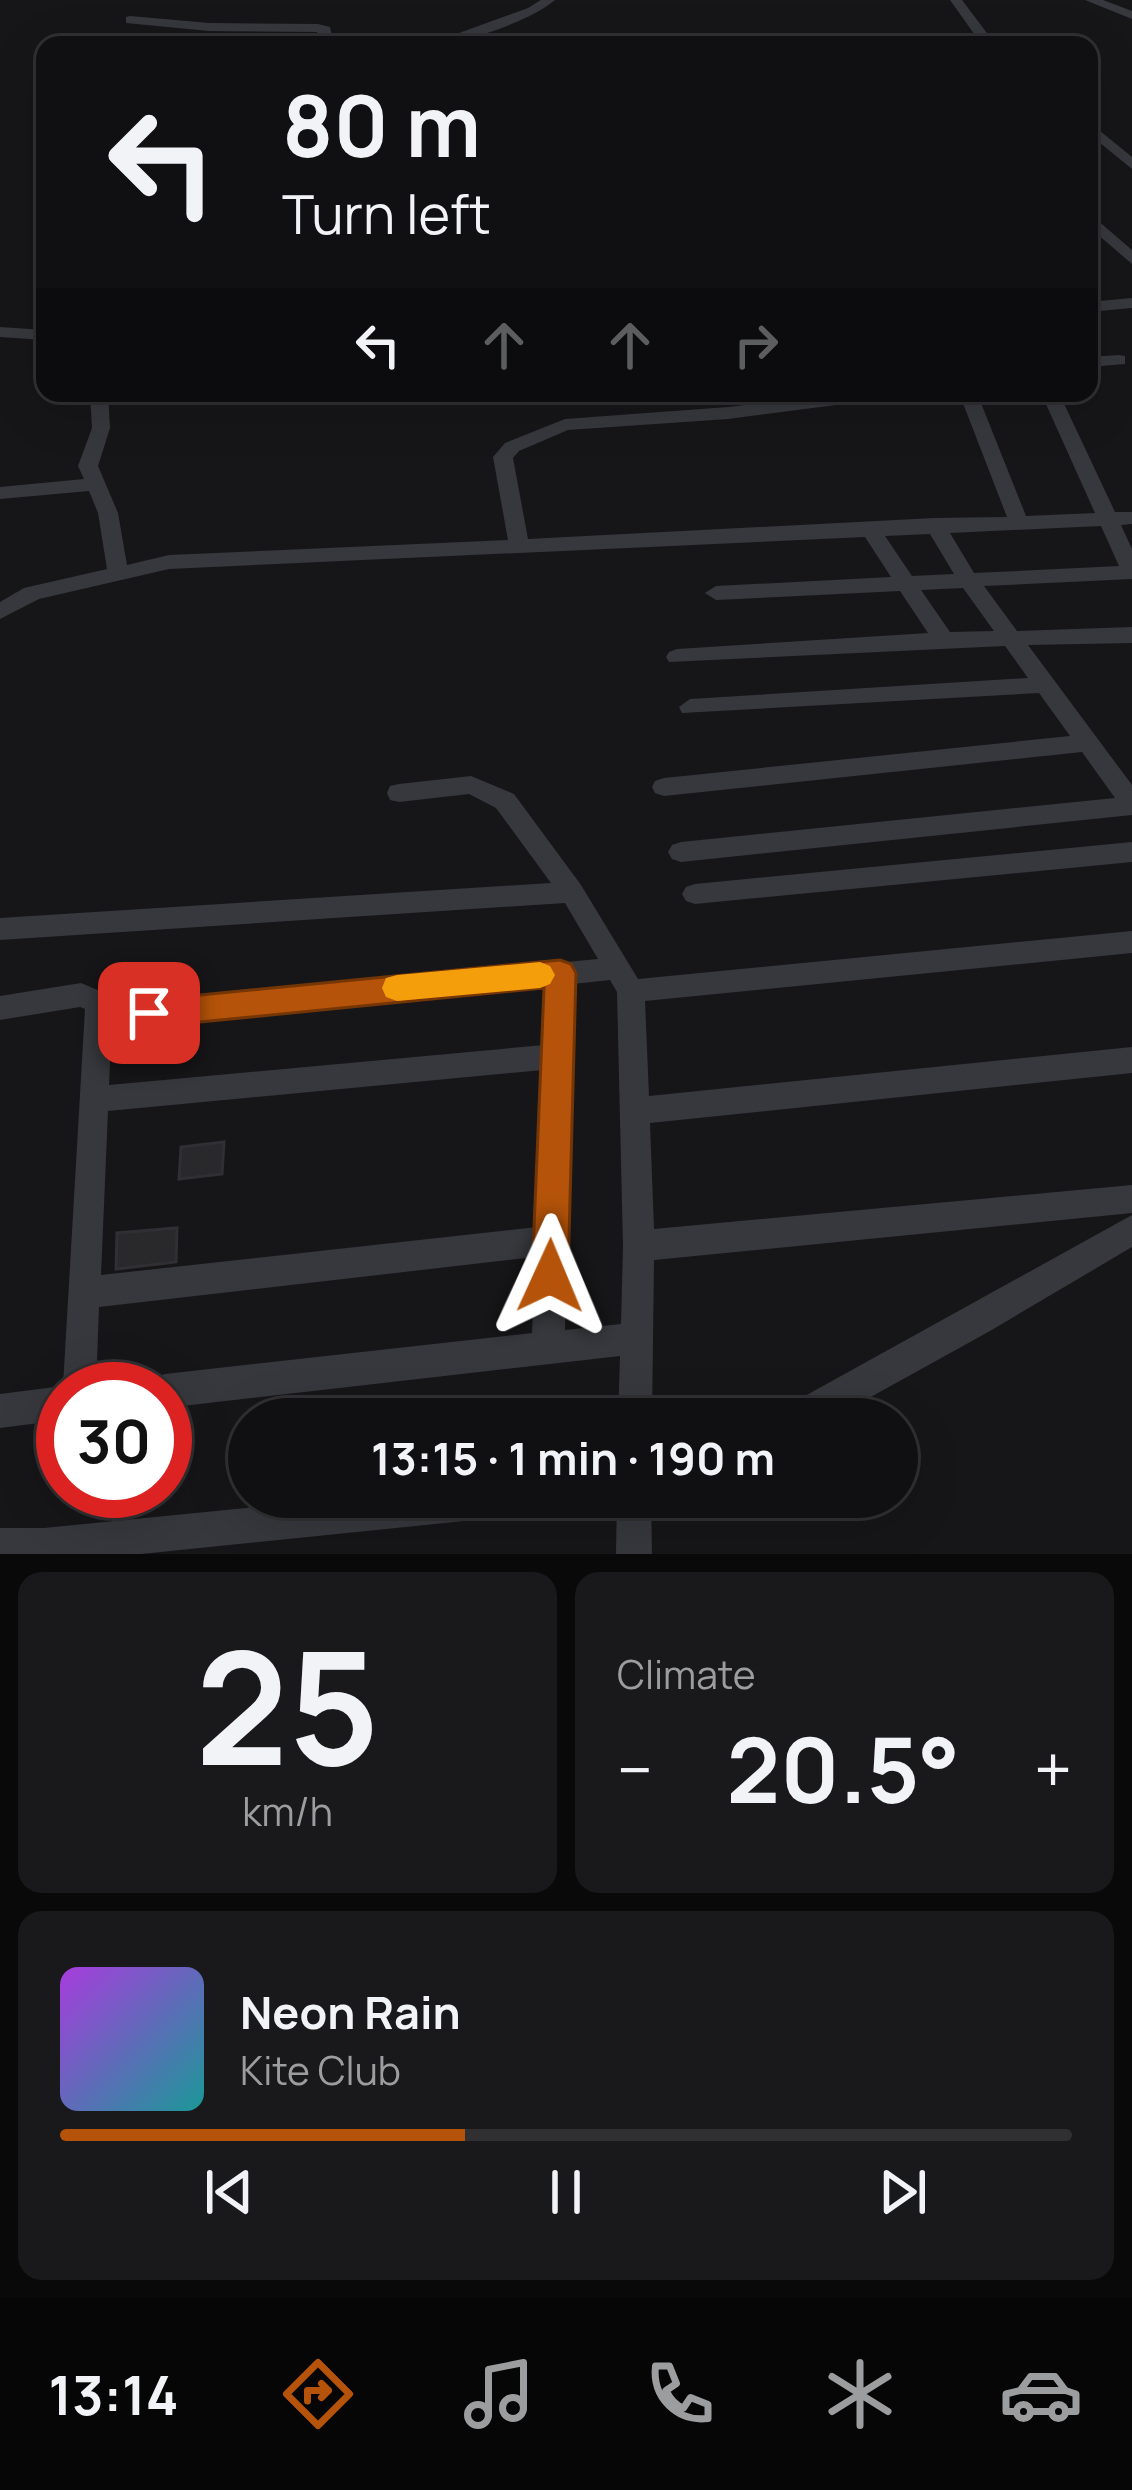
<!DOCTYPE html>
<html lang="en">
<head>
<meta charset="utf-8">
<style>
	:root { --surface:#101012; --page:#19191b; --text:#f1f3f6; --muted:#9c9d9f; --line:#303032; --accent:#b45309 }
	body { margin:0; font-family:Manrope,sans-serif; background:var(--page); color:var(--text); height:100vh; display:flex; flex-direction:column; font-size:45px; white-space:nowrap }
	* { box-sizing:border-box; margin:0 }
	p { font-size:39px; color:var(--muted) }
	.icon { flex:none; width:66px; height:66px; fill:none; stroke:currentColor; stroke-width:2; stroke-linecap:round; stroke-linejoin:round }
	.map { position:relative; height:1554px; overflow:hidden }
	.details { display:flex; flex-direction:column; gap:18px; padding:18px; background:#09090a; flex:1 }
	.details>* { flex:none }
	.hud { position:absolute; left:36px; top:36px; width:1062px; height:366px; border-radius:24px; box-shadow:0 12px 48px #0002,0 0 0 3px var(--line); background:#101012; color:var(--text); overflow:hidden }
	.speed { position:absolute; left:36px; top:1362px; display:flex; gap:24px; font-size:60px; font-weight:700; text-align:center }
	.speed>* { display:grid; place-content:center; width:156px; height:156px; border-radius:50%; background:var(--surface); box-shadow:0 12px 48px #0002,0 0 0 3px var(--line); line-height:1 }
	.speed .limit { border:18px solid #d22; background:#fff; color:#111 }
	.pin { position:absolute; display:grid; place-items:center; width:102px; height:102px; color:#fff; margin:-51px; border-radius:24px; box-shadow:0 6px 18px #0006 }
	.me { position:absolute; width:132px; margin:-66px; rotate:1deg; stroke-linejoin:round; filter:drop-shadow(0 0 9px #0008) }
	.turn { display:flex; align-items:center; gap:42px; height:252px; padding:0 48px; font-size:54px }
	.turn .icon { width:156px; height:156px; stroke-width:2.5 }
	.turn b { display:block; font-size:84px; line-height:102px }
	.lanes { display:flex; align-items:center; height:114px; padding:0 48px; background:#0003; justify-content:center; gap:60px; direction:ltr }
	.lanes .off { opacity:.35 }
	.big { font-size:90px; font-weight:700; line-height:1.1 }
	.details .widget { flex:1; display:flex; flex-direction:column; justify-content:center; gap:18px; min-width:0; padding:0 42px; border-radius:24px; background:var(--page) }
	.details .dial { align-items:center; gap:0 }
	.dial b { font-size:156px; line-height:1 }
	.song { display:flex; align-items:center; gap:36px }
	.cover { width:144px; height:144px; border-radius:18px; background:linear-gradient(135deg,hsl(280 70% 55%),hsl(180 70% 35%)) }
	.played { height:12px; border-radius:6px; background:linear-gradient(90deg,var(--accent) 40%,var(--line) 40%) }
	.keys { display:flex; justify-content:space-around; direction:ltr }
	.heat { display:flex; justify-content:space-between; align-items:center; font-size:66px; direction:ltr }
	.details .tiles { flex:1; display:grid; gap:18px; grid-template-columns:1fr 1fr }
	.widget:last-child { grid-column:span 2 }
	.trip { position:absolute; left:228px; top:1398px; width:690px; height:120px; border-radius:60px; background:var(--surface); box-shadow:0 12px 48px #0002,0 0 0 3px var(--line); font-weight:700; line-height:120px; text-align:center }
	.menu { display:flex; height:192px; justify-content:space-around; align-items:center; background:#060607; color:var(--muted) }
	.menu .icon { width:84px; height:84px }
	.menu .current { color:var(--accent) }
	.menu b { font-size:54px; color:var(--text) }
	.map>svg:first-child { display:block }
	.building { fill:#29292c; stroke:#303034; stroke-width:3 }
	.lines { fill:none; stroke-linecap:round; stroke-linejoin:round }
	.street { fill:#37383d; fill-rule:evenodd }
	.route { fill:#b45309; stroke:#753606; stroke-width:3 }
	.slow { fill:#f59e0b }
</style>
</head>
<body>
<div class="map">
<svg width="1132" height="1554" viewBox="0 0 1132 1554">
	<rect width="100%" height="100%" fill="#161618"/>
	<path class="building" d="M224,1142L222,1174L179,1179L181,1147Z
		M177,1228L176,1262L116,1269L117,1233Z"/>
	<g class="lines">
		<path class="street" d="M541,0H555C529,22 461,45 426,45L528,8Z
			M950,0H962L996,45H982Z
			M1085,0H1103L1132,11V19Z
			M130,16L209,23L318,24L330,27L334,45H320L317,32L209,31L126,23V17Z
			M1089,122L1132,157V169L1089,134Z
			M1089,213L1132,250V264L1089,227Z
			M1132,298V308L1089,312V302Z
			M0,327L45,330V340L0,337Z
			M1119,355L1125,356V364L1089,367V357Z
			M90,393H108L110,428L98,466L118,513L127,565L169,555L508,540L493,457L505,443L565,419L728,407L845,393H899L890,398L728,419L568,430L519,451L513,458L528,539L934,518L1007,517L959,393H977L1026,516L1095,513L1041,393H1059L1115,512H1132V524L1121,525L1132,549V579L984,586L1017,631L1132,627V643L1028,645L1132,785V815L681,862L672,859L668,852L672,845L681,842L1115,798L1082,752L664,796L655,793L652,787L655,781L664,778L1070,736L1039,693L682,713L679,707L690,699L1028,678L1005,646L669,662L666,657L669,652L677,649L928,633L900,591L716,600L705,593L716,586L891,577L865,537L169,569L39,599L0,619V602L24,588L107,569L98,513L89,491L0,499V487L84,479L78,466L92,428ZM1101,526L1119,566L974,573L950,533ZM930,534L954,574L912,576L885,536ZM963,588L994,631L950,632L921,590Z
			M471,776L514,794L581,885L638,979L1132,931V953L645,1001L649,1096L1132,1047V1073L650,1123L654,1229L1132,1185V1213L654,1260L652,1419H618L620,1356L165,1408V1389H149L153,1379L165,1374L532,1333L535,1257L99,1307L96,1389H63V1420L0,1428V1394L63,1386L85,1009L80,1007L0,1020V996L81,983L119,999L149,1001L598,959L565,903L0,940V918L551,883L496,808L469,794L399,802L390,800L387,793L390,786L399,784ZM610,980L617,992L623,1246L621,1324L565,1330L573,984ZM546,986L544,1045L109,1085L112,1021L149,1025ZM543,1070L537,1227L101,1275L108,1111Z
			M1132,842V862L695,904L686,901L682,894L686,887L695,884Z
			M1132,1215V1247L990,1331L831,1419H780L785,1407Z
			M358,1497H550L545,1509L533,1514L141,1554H0V1528H44Z
			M617,1497H651L652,1554H616Z"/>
	</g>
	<path class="route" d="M560,960L571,964L576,973L568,1276L563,1288L550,1294L538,1288L532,1276L544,988L149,1027L138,1023L134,1013L138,1004L149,1000Z"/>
	<path class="slow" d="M540,962L550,966L555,975L550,984L540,988L397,1001L386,997L382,988L386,978L397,975Z"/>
</svg>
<div class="speed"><div class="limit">30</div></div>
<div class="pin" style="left:149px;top:1013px;background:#d93025"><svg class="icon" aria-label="arrive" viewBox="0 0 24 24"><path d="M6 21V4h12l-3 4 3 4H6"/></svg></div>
<svg class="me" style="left:550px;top:1276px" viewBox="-20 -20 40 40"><path d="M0-17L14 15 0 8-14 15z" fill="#b45309" stroke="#fff" stroke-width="4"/></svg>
<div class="trip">13:15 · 1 min · 190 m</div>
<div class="hud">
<div class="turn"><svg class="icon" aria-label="left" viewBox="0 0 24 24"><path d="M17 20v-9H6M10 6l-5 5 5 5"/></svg><div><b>80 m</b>Turn left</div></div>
<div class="lanes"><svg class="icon" aria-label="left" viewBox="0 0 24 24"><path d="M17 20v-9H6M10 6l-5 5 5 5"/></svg><svg class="icon off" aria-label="ahead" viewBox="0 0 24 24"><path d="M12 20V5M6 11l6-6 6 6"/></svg><svg class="icon off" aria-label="ahead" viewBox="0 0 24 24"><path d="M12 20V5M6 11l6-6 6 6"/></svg><svg class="icon off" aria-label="right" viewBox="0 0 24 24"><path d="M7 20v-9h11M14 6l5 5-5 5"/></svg></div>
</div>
</div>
<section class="details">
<div class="tiles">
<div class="widget dial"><b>25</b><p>km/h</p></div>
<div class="widget"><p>Climate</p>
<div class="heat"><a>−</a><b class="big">20.5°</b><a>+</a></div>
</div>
<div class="widget">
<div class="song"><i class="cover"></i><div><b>Neon Rain</b><p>Kite Club</p></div></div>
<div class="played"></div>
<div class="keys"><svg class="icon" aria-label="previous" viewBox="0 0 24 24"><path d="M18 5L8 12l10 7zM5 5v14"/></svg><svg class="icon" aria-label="pause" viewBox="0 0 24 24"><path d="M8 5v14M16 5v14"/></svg><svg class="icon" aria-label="next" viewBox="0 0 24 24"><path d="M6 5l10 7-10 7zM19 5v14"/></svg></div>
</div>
</div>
</section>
<nav class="menu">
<b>13:14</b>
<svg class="icon current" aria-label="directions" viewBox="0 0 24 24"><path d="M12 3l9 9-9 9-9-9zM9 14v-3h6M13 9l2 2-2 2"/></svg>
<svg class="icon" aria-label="music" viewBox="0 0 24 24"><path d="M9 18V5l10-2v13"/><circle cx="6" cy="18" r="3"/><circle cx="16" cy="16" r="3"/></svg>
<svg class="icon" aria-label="phone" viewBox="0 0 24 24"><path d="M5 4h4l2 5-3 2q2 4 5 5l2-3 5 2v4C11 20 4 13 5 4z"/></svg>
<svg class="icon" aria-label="climate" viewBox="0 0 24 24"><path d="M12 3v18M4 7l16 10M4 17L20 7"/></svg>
<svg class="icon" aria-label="car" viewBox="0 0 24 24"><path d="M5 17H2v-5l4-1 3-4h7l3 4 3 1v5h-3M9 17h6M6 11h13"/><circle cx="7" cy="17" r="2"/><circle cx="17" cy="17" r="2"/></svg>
</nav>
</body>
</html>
